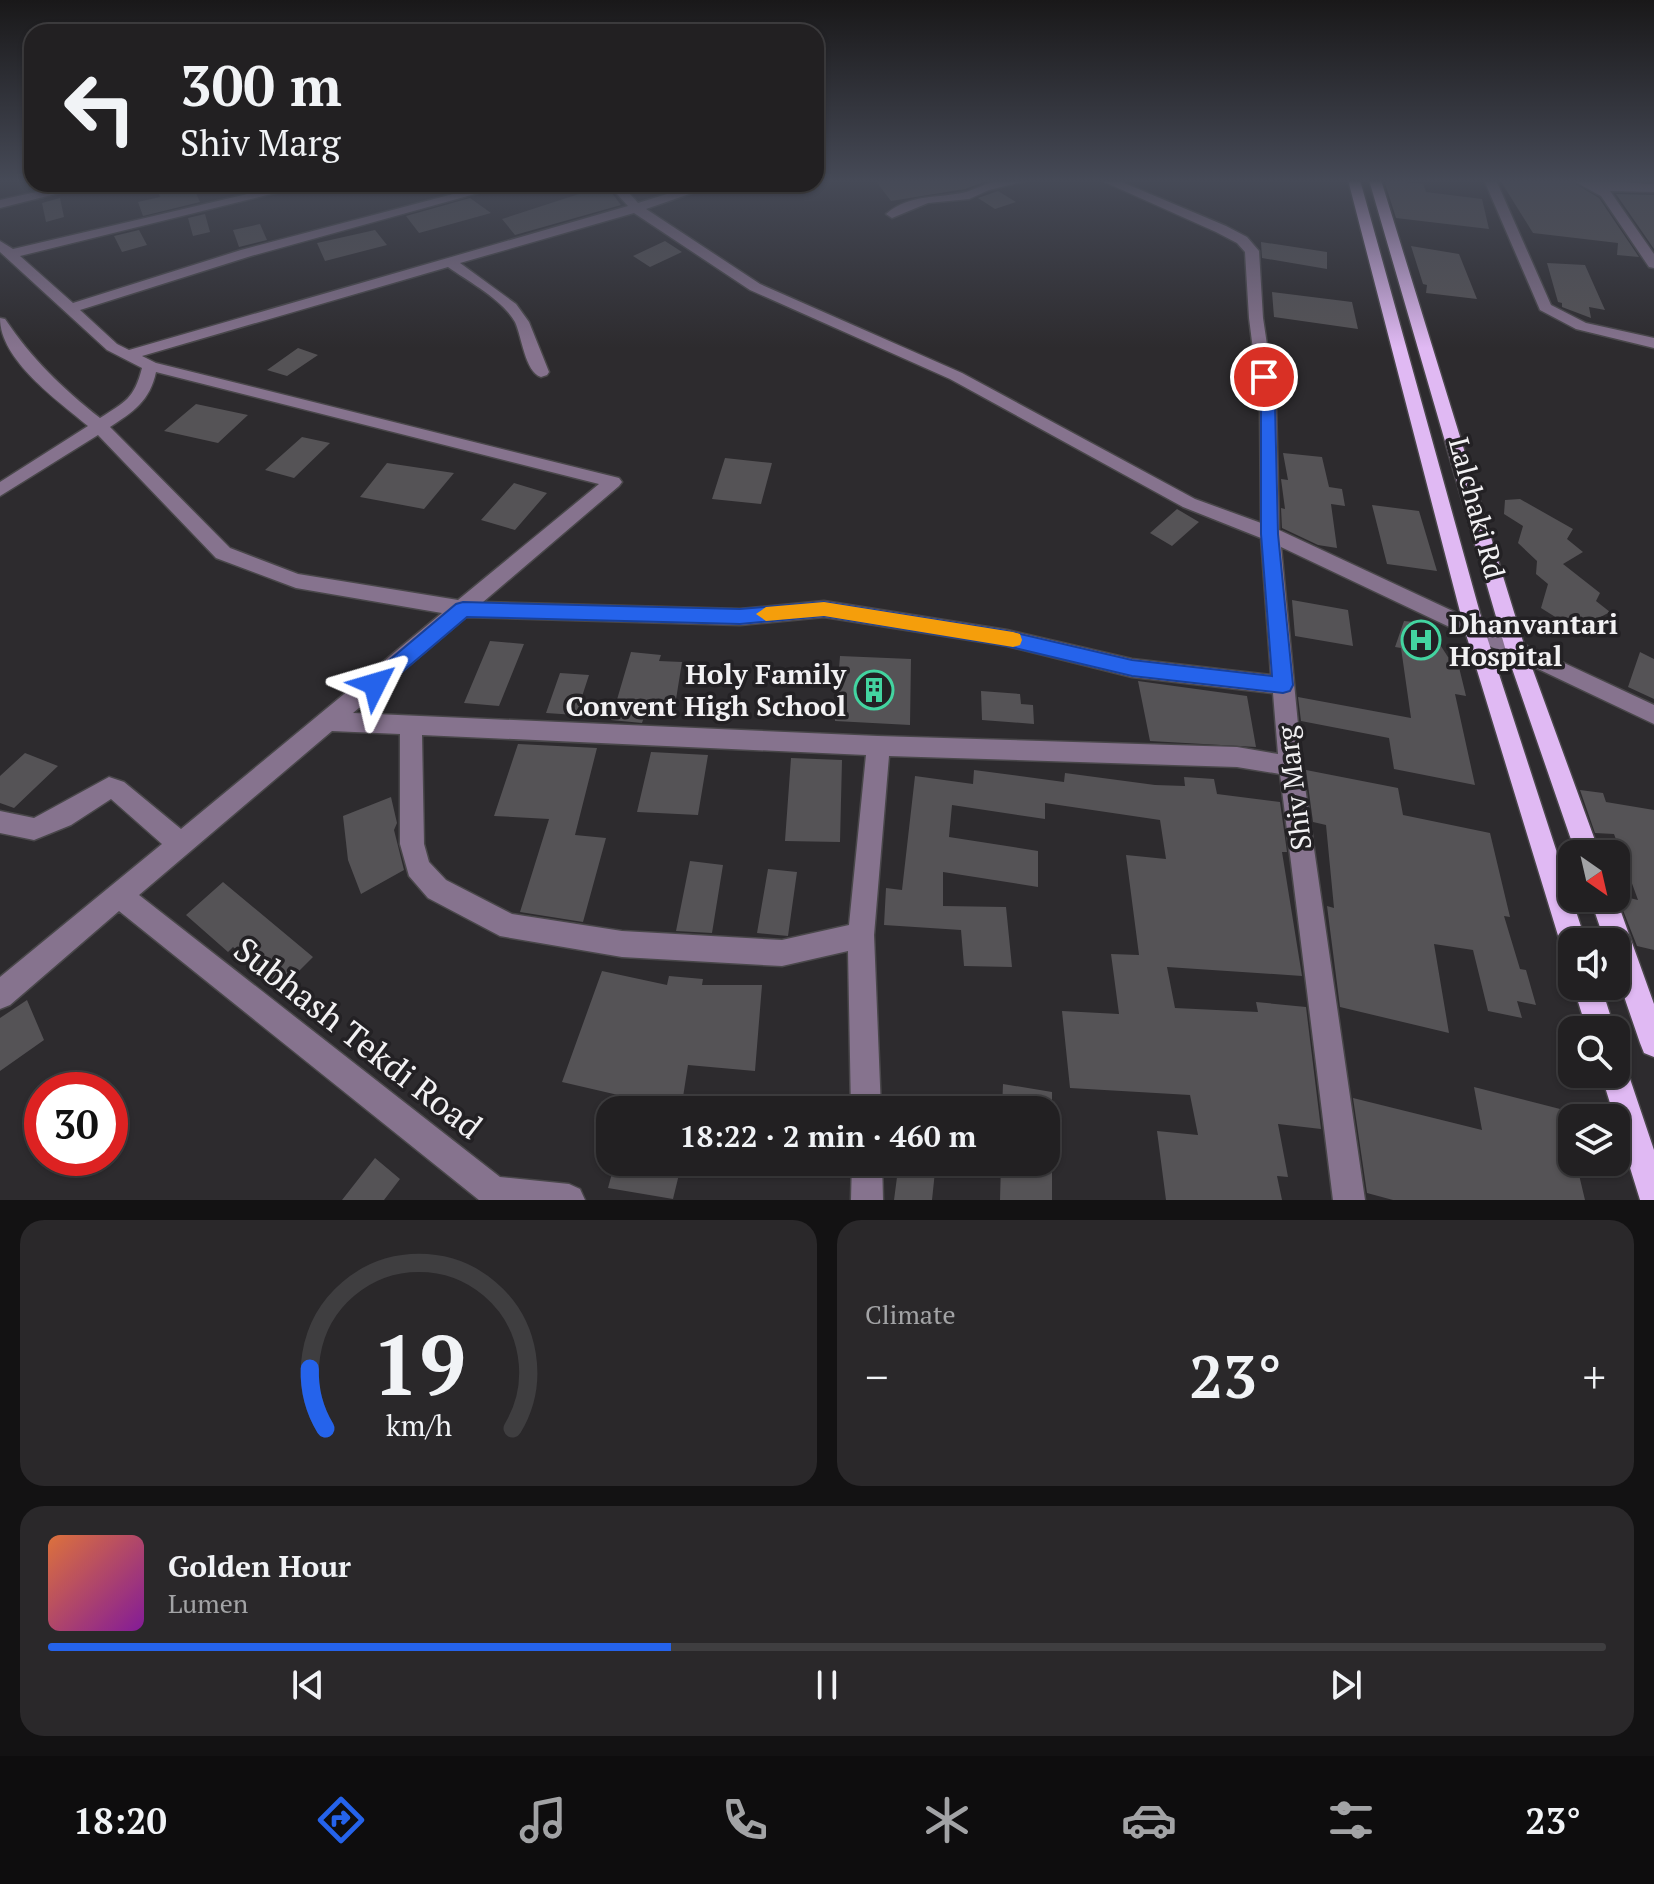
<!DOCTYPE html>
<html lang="en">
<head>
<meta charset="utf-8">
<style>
	:root { --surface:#222022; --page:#2a282a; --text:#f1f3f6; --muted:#a2a3a5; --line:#3f3e40; --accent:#2563eb }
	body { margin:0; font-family:"PT Serif",serif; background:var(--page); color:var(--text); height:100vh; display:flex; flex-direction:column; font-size:30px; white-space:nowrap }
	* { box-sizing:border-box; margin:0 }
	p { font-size:26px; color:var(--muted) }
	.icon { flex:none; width:44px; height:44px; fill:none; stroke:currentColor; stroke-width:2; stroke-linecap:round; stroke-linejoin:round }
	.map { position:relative; height:1200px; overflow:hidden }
	.side { display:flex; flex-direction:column; gap:20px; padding:20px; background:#131213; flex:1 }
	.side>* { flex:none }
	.banner { position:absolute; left:24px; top:24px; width:800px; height:168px; border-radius:24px; box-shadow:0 2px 6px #0004,0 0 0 2px var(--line); background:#222022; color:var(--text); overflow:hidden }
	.needle { width:52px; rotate:146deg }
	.buttons { position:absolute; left:1558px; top:840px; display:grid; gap:16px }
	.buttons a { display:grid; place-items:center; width:72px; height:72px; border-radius:16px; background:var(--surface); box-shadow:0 2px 6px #0004,0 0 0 2px var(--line); font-size:40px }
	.speed { position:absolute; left:24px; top:1072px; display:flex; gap:16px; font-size:40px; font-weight:700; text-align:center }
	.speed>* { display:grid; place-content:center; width:104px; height:104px; border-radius:50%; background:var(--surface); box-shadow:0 2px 6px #0004,0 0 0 2px var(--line); line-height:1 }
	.speed .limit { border:12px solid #d22; background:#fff; color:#111 }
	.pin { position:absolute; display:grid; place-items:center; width:68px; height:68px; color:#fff; margin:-34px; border:4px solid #fff; border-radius:50%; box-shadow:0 2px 8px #0007 }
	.me { position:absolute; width:88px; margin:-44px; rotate:50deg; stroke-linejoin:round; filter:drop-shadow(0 0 6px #0008) }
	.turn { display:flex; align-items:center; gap:28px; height:168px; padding:0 24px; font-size:36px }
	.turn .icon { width:104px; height:104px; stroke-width:2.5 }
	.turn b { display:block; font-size:56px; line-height:68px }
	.big { font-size:60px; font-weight:800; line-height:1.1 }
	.side .tile { flex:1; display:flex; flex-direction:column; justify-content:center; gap:12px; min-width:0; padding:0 28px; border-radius:24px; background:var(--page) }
	.side .dial { align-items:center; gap:0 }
	.dial svg { height:208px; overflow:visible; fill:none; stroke:var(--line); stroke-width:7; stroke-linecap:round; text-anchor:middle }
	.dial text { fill:var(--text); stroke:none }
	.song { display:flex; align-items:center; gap:24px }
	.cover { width:96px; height:96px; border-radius:12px; background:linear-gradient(135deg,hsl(20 70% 55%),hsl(290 70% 35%)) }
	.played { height:8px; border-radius:4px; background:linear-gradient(90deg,var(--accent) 40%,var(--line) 40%) }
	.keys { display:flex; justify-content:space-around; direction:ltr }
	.heat { display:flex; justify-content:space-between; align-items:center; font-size:44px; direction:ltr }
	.side .tiles { flex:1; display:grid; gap:20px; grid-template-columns:1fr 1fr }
	.tile:last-child { grid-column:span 2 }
	.trip { position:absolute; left:596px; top:1096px; width:464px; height:80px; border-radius:24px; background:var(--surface); box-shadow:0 2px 6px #0004,0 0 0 2px var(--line); font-weight:800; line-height:80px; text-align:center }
	.menu { display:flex; height:128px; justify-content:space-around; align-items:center; background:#0e0d0e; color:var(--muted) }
	.menu .icon { width:56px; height:56px }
	.menu .current { color:var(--accent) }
	.menu b { font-size:36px; color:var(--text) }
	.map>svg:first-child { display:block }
	.building { fill:#555356 }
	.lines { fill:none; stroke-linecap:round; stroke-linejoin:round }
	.minor-casing { stroke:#49474a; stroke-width:3 }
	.major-casing { stroke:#49474a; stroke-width:3 }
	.minor { fill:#86738e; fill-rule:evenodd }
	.major { fill:#e0b9f3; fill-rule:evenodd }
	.route { fill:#2563eb; stroke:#184099; stroke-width:2 }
	.slow { fill:#f59e0b }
	.labels { text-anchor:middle; stroke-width:7; stroke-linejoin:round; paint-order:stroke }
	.street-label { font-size:28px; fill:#f2f1f3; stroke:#232124 }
	.poi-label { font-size:28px; font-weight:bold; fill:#f2f1f3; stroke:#232124; text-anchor:start }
	.near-street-label { font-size:34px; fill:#f2f1f3; stroke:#232124 }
</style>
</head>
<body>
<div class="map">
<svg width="1654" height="1200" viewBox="0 0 1654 1200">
	<rect width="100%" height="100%" fill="#2d2b2e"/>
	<path class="building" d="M875,180H985L986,181L965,189L891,201Z
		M1384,180L1423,184L1426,192L1482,199L1489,229L1396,218Z
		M1500,180H1569L1599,198L1639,257L1617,255L1618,243L1533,233Z
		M155,184H192L200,202L143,216L138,202L160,197Z
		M573,184H605L621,205L515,235L502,219L582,193Z
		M998,191L1016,202L995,209L978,198Z
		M1616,194L1654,195V249Z
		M60,198L64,217L46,222L42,203Z
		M470,198L491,213L419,233L406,216Z
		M205,214L210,232L193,236L188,218Z
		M260,224L267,240L239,247L233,230Z
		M139,230L147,245L122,252L114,236Z
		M375,230L387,245L325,261L317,243Z
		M665,241L682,252L650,267L633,256Z
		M1261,242L1327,252V269L1262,258Z
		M1411,246L1459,254L1477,299L1426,293L1427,285L1423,284Z
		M1547,263L1585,265L1605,310L1589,307L1591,318L1562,307V303L1558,302Z
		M1272,292L1352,302L1358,329L1274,317Z
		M298,348L318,355L287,376L267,370Z
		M196,404L248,415L218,443L164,431Z
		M302,437L330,443L294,478L265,470Z
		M1283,453L1322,457L1329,487L1342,489L1345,506L1331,504L1337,548L1318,545L1282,528L1281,508L1285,509L1281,479L1288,480Z
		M725,458L772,463L761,504L712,499Z
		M387,463L454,473L424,509L360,497Z
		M514,483L547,493L515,530L481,520Z
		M1520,499L1573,529L1567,539L1583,552L1563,564L1600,593L1596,601L1610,612L1576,630L1541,608L1548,584L1536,574L1537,561L1518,543L1523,526L1504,514L1505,500Z
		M1372,505L1419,511L1437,571L1387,564Z
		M1177,509L1199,522L1172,546L1150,533Z
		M1292,600L1348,610L1353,646L1295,636Z
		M1404,621L1426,623L1448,657L1457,659L1466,696L1455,694L1475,785L1394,769L1389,738L1301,721L1298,697L1411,718L1401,648L1395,647Z
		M490,641L524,644L499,706L464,703Z
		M631,652L661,655L659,661L682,662L673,718L644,717L642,723L611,720Z
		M1640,652L1654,659V699L1628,687Z
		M840,656L911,659L910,725L835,721Z
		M560,673L589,675L576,715L546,713Z
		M1138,681L1247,696L1256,747L1150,741Z
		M981,691L1020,694L1021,704L1033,705L1034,724L982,720Z
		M518,744L597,748L575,835L606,838L583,922L520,912L549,819L494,816Z
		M651,752L708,755L698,815L637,812Z
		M25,753L58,766L14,808L0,803V776Z
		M791,758L842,760L840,842L785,841Z
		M974,770L1064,782L1065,773L1155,785L1185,786L1184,777L1214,779L1217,794L1280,802L1287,852H1282L1302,976L1167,967L1175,1008L1258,1012L1256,1002L1306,1007L1321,1129L1278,1124L1288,1177L1277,1176L1282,1200H1166L1157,1131L1198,1135L1190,1095L1070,1088L1062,1011L1119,1014L1111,954L1139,955L1126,855L1166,859L1160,820L1045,803V819L952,805L949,837L1038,851V887L943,872V906L1006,907L1012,967L964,966L961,930L884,925L886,888L902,890L915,776L973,784Z
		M1306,770L1398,788L1403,815L1490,833L1510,917L1504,916L1520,969L1526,970L1536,1005L1517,1001L1522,1018L1488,1011L1473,950L1434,944L1449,1033L1340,1007L1327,906L1334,908L1326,825L1313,822Z
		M1580,790L1603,793L1606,802L1654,810V950L1637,946L1617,895L1638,900L1614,834L1595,833Z
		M391,797L397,823L394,830L404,870L361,894L348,860L343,816Z
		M690,861L723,865L712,933L676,931Z
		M768,869L797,872L788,936L757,933Z
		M223,882L313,957L280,990L233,947L228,952L186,915Z
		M602,971L667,985L669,976L703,979L702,985H762L755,1071L688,1065L681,1110H628L631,1098L562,1082Z
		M27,1000L44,1040L0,1071V1018Z
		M1003,1084L1052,1092V1110H1002Z
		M1474,1087L1564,1110L1572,1143V1162H1576L1585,1200H1393L1367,1193L1353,1098L1482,1130Z
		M375,1158L400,1179L384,1200H342Z
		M615,1162H682L673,1199L608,1188Z
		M899,1162H936L932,1200H894Z
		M1001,1162H1052V1200H1000Z"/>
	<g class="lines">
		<defs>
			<path id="minor" d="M1003,180H1029L989,190L969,199L928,203L892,218L886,214C911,193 937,199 966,192C978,188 989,182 1003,180Z
				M1100,180H1117L1226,226L1247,237L1259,251L1263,318L1276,405L1279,530L1654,705V724L1281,547L1302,766L1365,1200H1333L1280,774L1237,767L889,756L874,935L881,1110H851L848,951L782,966L622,957L500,936L428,898L409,876L400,844V734L332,731L139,895L500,1177L569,1184L580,1189L585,1200H479L119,911L10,1005L0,1009V977L162,844L111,799L71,825L34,840L0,833V811L34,818L109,777L124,782L181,829L442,613L296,588L216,558L98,435L0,496V482L88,426C57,400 0,360 0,318L5,319C32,359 62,388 100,418C125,402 134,399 142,368L107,350L0,252V241L13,249L290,184H312L20,256L73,303L241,250L491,184H511L251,256L80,310L117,344L129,350L628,206L608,184H621L638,203L699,184H718L646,209L760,284L962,373L1195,499L1261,523L1260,405L1249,318L1245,252L1237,243L1216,232ZM634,213L750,290L950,379L1183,507L1261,538L1271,675L1132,659L1007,630L824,601L740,609L483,602L619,486L622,482L619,478L156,363L142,356L448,267C469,282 502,299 515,322C522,337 525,372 541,377L547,375L549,372L529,322L516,304L460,263ZM156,372L599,484L458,600L298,574L230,548L110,427C133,412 150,401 156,372ZM466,617L740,625L824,617L1007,646L1132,677L1273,693L1278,754L1237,747L878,736L353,713ZM422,735L866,755L849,925L782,940L622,931L512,914L446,880L429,862L424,844Z
				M1484,180H1496L1551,305L1586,323L1654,338V348L1576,329L1540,310Z
				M1572,180L1654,184V192L1610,191L1654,254V268L1649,267L1601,196Z
				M72,184H95L0,208V200Z
				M852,1162H882L883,1200H851Z"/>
			<path id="major" d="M1348,180H1360L1485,631L1586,942H1572V955L1564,951L1560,942L1465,631Z
				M1369,180H1381L1526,651L1600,854H1576L1506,651Z
				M1590,898H1616L1654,1004V1057L1644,1053L1640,1043L1616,973V942H1605Z
				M1573,986H1601L1615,1030H1587Z
				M1616,1060L1625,1064L1654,1150V1200H1640L1601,1074H1616Z"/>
		</defs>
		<use href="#minor" class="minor-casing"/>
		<use href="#major" class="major-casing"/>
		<use href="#minor" class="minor"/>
		<use href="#major" class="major"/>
	</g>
	<linearGradient id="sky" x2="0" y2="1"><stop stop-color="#191819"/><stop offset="0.52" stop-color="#464a57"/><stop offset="1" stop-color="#464a57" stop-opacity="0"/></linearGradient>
	<rect width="1654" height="348" fill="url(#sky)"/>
	<path class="route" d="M1264,373L1271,377L1275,405L1278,534L1293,685L1290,691L1283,693L1132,676L1007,646L824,616L740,624L467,617L382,689H368L365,684L368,678L456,604L463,602L740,609L824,602L1007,631L1132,660L1272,676L1261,534V405L1257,377Z"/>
	<path class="slow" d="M824,602L1013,632L1020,634L1022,640L1020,645L1013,647L824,616L766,621L756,614L766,607Z"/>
	<defs>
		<symbol id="hospital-ring" viewBox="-11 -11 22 22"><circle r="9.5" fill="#232124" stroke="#43d4a0" stroke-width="1.5"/><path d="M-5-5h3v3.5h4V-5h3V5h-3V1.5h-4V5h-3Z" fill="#43d4a0"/></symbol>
		<symbol id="building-ring" viewBox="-11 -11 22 22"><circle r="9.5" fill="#232124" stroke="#43d4a0" stroke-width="1.5"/><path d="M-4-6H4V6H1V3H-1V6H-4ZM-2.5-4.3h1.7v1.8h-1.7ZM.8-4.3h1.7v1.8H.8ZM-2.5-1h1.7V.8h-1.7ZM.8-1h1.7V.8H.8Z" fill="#43d4a0"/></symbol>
	</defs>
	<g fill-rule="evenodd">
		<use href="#hospital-ring" x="1399" y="618" width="44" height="44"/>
		<use href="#building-ring" x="852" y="668" width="44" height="44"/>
	</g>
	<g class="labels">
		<g class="street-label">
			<text transform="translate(1477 508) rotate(75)" y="10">Lalchaki Rd</text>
			<text transform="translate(1294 788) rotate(-97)" y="10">Shiv Marg</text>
		</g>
		<g class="poi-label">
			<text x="1449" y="634">Dhanvantari<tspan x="1449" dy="32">Hospital</tspan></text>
			<text x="846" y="684" text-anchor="end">Holy Family<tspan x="846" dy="32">Convent High School</tspan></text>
		</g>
		<g class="near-street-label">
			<text transform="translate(358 1038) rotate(38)" y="12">Subhash Tekdi Road</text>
		</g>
	</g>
</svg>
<div class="buttons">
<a><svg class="needle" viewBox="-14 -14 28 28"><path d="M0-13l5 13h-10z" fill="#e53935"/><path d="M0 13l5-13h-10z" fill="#a2a3a5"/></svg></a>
<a><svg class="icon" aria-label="sound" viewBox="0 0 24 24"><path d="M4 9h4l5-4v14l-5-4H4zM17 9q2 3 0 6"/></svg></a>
<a><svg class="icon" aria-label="search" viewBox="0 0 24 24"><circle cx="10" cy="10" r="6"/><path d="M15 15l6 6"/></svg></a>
<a><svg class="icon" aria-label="layers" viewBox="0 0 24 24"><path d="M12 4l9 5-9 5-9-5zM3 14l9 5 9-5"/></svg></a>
</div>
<div class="speed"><div class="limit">30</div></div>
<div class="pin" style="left:1264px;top:377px;background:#d93025"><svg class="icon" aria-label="arrive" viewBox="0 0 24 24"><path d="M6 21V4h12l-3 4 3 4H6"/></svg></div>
<svg class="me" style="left:375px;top:684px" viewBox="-20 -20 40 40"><path d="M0-17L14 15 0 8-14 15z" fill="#2563eb" stroke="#fff" stroke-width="4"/></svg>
<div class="trip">18:22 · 2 min · 460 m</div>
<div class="banner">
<div class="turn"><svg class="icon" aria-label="left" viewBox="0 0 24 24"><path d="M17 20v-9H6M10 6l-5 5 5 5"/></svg><div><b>300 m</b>Shiv Marg</div></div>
</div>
</div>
<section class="side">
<div class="tiles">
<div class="tile dial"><svg viewBox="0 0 100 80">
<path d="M14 69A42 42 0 1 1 86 69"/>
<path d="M14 69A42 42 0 0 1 8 46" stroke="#2563eb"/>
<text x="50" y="56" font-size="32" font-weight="700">19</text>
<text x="50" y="72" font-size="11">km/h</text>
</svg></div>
<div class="tile"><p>Climate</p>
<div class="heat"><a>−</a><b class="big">23°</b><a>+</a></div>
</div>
<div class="tile">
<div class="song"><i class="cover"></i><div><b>Golden Hour</b><p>Lumen</p></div></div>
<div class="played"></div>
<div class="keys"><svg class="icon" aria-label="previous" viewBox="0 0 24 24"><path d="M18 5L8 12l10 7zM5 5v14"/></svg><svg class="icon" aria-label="pause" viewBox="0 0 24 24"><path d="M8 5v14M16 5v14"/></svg><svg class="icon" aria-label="next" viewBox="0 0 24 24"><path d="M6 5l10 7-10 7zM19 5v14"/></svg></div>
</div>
</div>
</section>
<nav class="menu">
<b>18:20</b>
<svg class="icon current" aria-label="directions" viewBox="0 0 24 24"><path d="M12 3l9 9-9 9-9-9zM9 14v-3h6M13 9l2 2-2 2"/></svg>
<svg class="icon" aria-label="music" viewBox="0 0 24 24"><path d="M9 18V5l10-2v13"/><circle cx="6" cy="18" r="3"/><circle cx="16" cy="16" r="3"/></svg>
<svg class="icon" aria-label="phone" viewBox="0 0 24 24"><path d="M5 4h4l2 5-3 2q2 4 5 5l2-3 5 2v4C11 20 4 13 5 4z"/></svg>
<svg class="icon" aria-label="climate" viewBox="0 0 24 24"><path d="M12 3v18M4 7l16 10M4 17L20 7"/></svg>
<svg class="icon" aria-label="car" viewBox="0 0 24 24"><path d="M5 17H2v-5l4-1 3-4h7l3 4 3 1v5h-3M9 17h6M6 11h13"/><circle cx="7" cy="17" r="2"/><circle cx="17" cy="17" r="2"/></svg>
<svg class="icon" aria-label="filters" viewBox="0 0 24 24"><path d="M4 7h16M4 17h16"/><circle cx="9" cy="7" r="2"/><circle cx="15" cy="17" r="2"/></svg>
<b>23°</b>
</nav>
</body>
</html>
